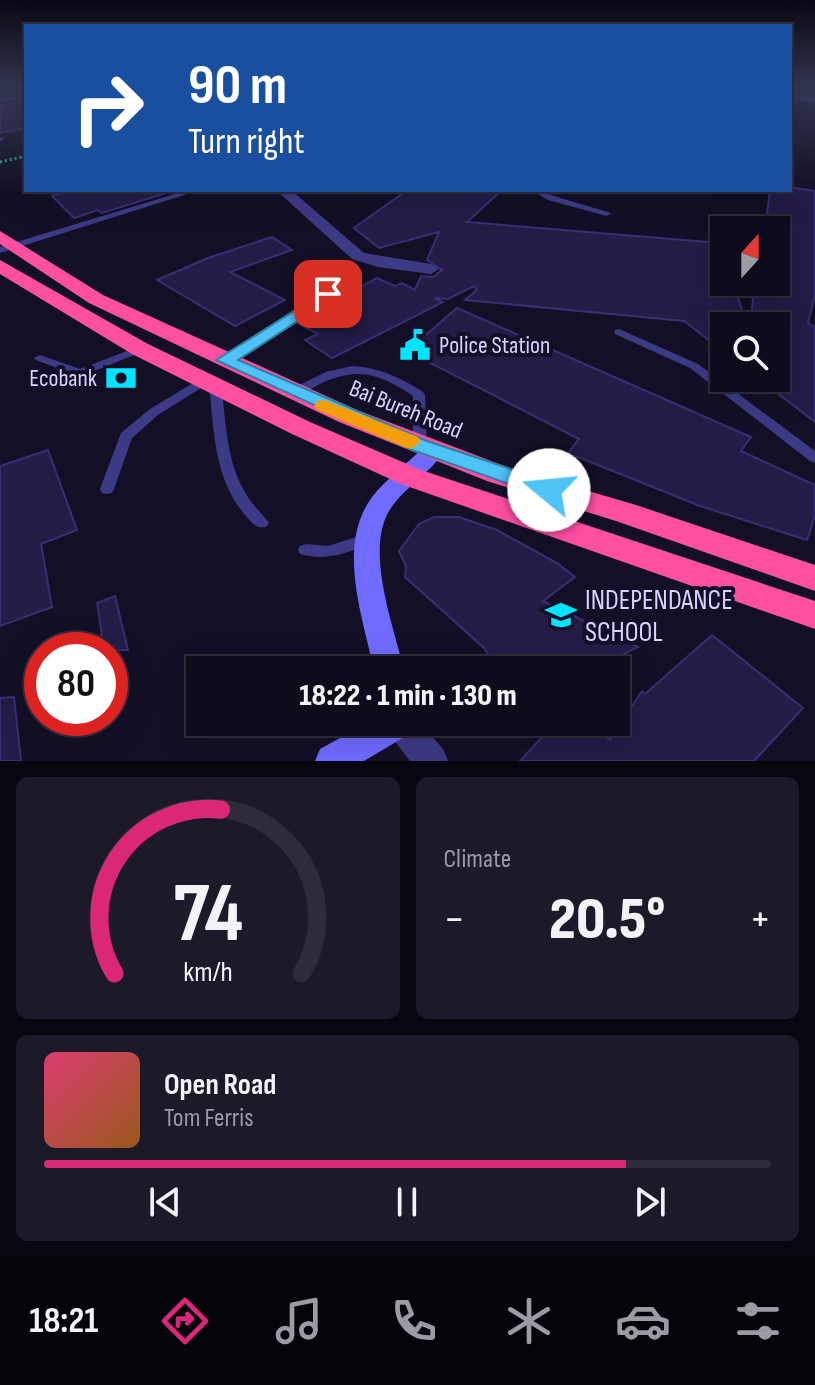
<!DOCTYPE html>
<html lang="en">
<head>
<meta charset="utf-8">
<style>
	:root { --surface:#0e0b1c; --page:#1c1929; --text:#f1f3f6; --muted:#9b9ba3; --line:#2e2b3b; --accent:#db2777 }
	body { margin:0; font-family:"Sofia Sans Condensed",sans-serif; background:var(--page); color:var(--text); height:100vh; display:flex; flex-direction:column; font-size:30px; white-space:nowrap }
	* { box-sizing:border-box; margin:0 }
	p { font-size:26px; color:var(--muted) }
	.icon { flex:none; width:44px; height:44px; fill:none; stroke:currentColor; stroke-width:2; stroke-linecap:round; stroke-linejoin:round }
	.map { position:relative; height:761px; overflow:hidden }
	.sheet { display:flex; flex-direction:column; gap:16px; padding:16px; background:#08060f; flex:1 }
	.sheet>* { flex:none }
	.guide { position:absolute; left:24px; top:24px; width:768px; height:168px; border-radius:0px; box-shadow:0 8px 32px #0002,0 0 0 2px var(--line); background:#1a4fa0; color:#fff; overflow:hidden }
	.needle { width:52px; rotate:21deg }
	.controls { position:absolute; left:710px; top:216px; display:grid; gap:16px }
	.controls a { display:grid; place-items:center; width:80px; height:80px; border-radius:0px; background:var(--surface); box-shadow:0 8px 32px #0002,0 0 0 2px var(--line); font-size:40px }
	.speed { position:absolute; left:24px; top:632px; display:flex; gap:16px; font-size:40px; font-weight:700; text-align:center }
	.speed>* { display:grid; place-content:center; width:104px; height:104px; border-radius:50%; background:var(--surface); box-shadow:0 8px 32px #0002,0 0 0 2px var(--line); line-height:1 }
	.speed .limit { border:12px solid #d22; background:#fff; color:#111 }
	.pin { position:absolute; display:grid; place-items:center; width:68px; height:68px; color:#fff; margin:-34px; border-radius:16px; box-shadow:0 4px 12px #0006 }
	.me { position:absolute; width:88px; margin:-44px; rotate:287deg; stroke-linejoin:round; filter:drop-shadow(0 0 6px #0008) }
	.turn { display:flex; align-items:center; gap:28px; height:168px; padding:0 32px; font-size:36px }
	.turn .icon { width:104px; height:104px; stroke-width:2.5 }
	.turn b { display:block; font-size:56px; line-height:68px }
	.big { font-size:60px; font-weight:800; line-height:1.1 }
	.sheet .widget { flex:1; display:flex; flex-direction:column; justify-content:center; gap:12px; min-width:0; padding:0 28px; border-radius:12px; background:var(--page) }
	.sheet .dial { align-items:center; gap:0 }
	.dial svg { height:208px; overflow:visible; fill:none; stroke:var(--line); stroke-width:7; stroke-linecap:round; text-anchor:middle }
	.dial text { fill:var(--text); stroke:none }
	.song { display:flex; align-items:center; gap:24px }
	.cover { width:96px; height:96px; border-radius:12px; background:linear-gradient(135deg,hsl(340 70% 55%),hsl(30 70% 35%)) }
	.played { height:8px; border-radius:4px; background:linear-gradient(90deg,var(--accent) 80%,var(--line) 80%) }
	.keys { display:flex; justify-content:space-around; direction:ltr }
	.heat { display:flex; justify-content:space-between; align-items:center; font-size:44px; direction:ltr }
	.sheet .tiles { flex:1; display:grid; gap:16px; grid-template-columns:1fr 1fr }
	.widget:last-child { grid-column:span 2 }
	.trip { position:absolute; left:186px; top:656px; width:444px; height:80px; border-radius:0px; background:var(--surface); box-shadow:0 8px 32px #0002,0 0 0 2px var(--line); font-weight:800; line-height:80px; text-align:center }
	.menu { display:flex; height:128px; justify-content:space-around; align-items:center; background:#06040b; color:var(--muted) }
	.menu .icon { width:56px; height:56px }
	.menu .selected { color:var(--accent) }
	.menu b { font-size:36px; color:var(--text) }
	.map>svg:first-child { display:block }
	.building { fill:#241b47; stroke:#3b2d73; stroke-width:2 }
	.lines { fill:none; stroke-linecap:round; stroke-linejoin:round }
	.path { stroke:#2fb8b0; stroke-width:3; stroke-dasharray:2 3; stroke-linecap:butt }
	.lane { fill:#3d3a85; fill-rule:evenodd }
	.street { fill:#3d3a85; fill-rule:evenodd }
	.secondary { fill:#6f6bff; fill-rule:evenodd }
	.highway { fill:#ff4fa3; fill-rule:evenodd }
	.route { fill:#4fc3f7; stroke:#337fa1; stroke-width:2 }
	.slow { fill:#f59e0b }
	.labels { text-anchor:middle; stroke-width:8; stroke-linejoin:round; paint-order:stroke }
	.poi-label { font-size:24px; fill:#d9d4ff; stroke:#130f26; text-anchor:start }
	.street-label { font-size:24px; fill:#d9d4ff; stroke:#130f26 }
	.near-poi-label { font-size:28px; fill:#d9d4ff; stroke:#130f26; text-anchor:start }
</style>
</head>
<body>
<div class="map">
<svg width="815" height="761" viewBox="0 0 815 761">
	<rect width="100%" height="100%" fill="#130f26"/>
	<path class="building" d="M26,101V128L0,133V105Z
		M790,187L815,191V295L808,323L815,327V422L776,392V326H750L755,282H776V230H765L770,190H790Z
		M71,190H166V193L102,213L98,210L74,218L52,196Z
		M407,190H502L467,222L720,243L724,256V282H733L747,326H724V352L684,321L465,300L477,290L474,286L448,299L434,298L443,302L332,358L305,340L318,334L295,322L377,278L395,286L402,283L415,290L421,276L433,277L442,270L427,260L439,232L379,248L354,228Z
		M272,237L292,250L230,272L285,300L235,326L157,280L208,258Z
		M457,308L751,437L741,451L815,485V515L807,540L700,506L568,453L579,439L407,351Z
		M48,450L77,530L41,544L52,607L0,626V466Z
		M434,517H459L497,530L557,563L575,577L543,601L638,647L591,670H499L484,648L405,577L406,566L399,551L419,524Z
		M115,596L128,650H68V647L102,635L97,603Z
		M712,635L803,708L754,761H520L556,722H588L610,740L642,691L645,694Z
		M14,697L21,761H0V698Z"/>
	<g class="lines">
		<path class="path" d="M0,162L26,156"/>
		<path class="lane" d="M26,94V98L0,102V98Z
			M0,137L3,138V140L0,141Z
			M188,190H200L0,253V247Z
			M531,190H541L554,196L611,213L607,216L548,200Z
			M355,276L360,279L358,281L305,311L229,362H221L219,360L297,307Z
			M619,329L698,364L815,451V463L810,461L690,368L615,334L614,332L615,330Z
			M140,346L146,349L144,351L80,377L36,360L34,358L40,355L80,369Z
			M352,366C378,367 402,378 423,392L425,395L427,446L425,449H415L413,446V396C379,373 356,366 318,385C308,390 299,397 289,396L287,393L289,390L326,372Z
			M205,376L211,380L209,383L158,415L132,438L114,489L112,493L107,494L102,493L100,489L121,433L150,409Z
			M215,381L221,385C226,420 226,461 245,492C251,504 261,512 269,523L266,527C256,529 253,524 246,516C214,480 214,431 209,385Z
			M366,534L371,536L374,540L371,544C347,552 327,562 300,554L298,550L300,546L306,544L328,546Z"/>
		<path class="street" d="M790,94L815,96V102L790,100Z
			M276,190H291L364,253L431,264L439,269L431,274L378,267L352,259Z
			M386,722H420L443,749L448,761H410L390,735Z"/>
		<path class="secondary" d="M433,443L441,446L444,451C430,474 403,488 389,511C365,552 394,627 404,670H374C363,617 336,546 372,497C387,478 408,463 425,446Z
			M369,722H416L411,733L364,761H315L320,749Z"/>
		<path class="highway" d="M0,231L103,295L357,410L507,467L636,505L815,565V591L616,521L487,481L339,422L89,303L0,244Z
			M0,260L148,344L310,422L421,470L815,601V629L401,484L292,434L132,354L0,274Z"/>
	</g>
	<linearGradient id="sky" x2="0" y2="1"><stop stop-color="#0a0815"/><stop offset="0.45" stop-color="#333752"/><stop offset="1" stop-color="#333752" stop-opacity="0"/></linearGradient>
	<rect width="815" height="195" fill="url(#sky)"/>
	<path class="route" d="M328,290L333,291V298L238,360L427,441L556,484L560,490L556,495H541L412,450L216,360Z"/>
	<path class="slow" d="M324,400L418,437L421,442L411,449L404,447L317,410L314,406L317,401Z"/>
	<defs>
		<symbol id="civic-bare" viewBox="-9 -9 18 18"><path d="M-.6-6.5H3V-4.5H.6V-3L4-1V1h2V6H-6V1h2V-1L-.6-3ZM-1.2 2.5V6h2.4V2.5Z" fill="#00e5ff" stroke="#130f26" stroke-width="2.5" paint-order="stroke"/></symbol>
		<symbol id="bank-bare" viewBox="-9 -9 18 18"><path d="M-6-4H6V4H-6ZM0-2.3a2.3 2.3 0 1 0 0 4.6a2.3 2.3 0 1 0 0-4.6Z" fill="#00e5ff" stroke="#130f26" stroke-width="2.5" paint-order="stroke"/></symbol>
		<symbol id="school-bare" viewBox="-9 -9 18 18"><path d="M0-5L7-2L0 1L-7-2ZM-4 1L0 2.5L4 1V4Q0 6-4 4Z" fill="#00e5ff" stroke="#130f26" stroke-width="2.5" paint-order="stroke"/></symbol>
	</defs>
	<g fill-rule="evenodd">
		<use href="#civic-bare" x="393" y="323" width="44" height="44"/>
		<use href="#bank-bare" x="99" y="356" width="44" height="44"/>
		<use href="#school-bare" x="539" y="593" width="44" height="44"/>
	</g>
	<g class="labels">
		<g class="poi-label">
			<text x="439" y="353">Police Station</text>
			<text x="97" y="386" text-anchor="end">Ecobank</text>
		</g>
		<g class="street-label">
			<text transform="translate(406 409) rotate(22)" y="8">Bai Bureh Road</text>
		</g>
		<g class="near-poi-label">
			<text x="585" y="609">INDEPENDANCE<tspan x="585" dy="32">SCHOOL</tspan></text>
		</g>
	</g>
</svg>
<div class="controls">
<a><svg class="needle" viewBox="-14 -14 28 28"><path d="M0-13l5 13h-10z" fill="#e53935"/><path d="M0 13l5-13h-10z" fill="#9b9ba3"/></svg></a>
<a><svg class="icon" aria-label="search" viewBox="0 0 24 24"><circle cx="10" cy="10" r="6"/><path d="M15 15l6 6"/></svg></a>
</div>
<div class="speed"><div class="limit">80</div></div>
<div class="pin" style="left:328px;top:294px;background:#d93025"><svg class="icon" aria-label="arrive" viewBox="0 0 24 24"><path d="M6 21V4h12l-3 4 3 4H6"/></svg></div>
<svg class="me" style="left:549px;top:490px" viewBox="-20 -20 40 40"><circle r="19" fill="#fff"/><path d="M0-13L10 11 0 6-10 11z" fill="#4fc3f7"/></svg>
<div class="trip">18:22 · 1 min · 130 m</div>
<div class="guide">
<div class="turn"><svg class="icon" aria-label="right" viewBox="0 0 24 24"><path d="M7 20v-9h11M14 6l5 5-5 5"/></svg><div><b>90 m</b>Turn right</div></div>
</div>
</div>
<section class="sheet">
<div class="tiles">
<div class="widget dial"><svg viewBox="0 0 100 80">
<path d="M14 69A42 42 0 1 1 86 69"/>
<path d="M14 69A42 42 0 0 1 55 6" stroke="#db2777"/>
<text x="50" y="56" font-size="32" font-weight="700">74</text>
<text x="50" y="72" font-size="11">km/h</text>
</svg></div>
<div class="widget"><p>Climate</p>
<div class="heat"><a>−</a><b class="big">20.5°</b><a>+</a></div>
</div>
<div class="widget">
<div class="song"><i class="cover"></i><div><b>Open Road</b><p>Tom Ferris</p></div></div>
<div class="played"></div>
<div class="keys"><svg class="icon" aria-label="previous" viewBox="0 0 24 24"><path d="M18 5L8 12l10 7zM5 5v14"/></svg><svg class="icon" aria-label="pause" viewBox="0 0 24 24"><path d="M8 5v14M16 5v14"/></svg><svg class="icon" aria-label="next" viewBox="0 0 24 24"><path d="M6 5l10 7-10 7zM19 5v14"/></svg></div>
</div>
</div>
</section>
<nav class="menu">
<b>18:21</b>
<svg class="icon selected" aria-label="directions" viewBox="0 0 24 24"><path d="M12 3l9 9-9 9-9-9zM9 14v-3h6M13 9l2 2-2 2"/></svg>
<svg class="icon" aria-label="music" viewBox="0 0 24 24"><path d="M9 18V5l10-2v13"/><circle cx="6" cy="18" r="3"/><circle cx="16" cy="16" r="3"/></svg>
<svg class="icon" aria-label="phone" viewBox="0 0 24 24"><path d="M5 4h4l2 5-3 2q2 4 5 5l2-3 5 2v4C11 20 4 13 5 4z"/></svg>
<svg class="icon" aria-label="climate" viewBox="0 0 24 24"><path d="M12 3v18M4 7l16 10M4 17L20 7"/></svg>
<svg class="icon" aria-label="car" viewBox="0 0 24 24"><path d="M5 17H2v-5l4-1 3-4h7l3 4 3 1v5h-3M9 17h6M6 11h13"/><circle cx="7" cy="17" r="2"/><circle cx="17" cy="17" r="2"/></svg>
<svg class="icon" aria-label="filters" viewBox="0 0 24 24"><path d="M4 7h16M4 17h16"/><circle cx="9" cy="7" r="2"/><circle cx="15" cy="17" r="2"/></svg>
</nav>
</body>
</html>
